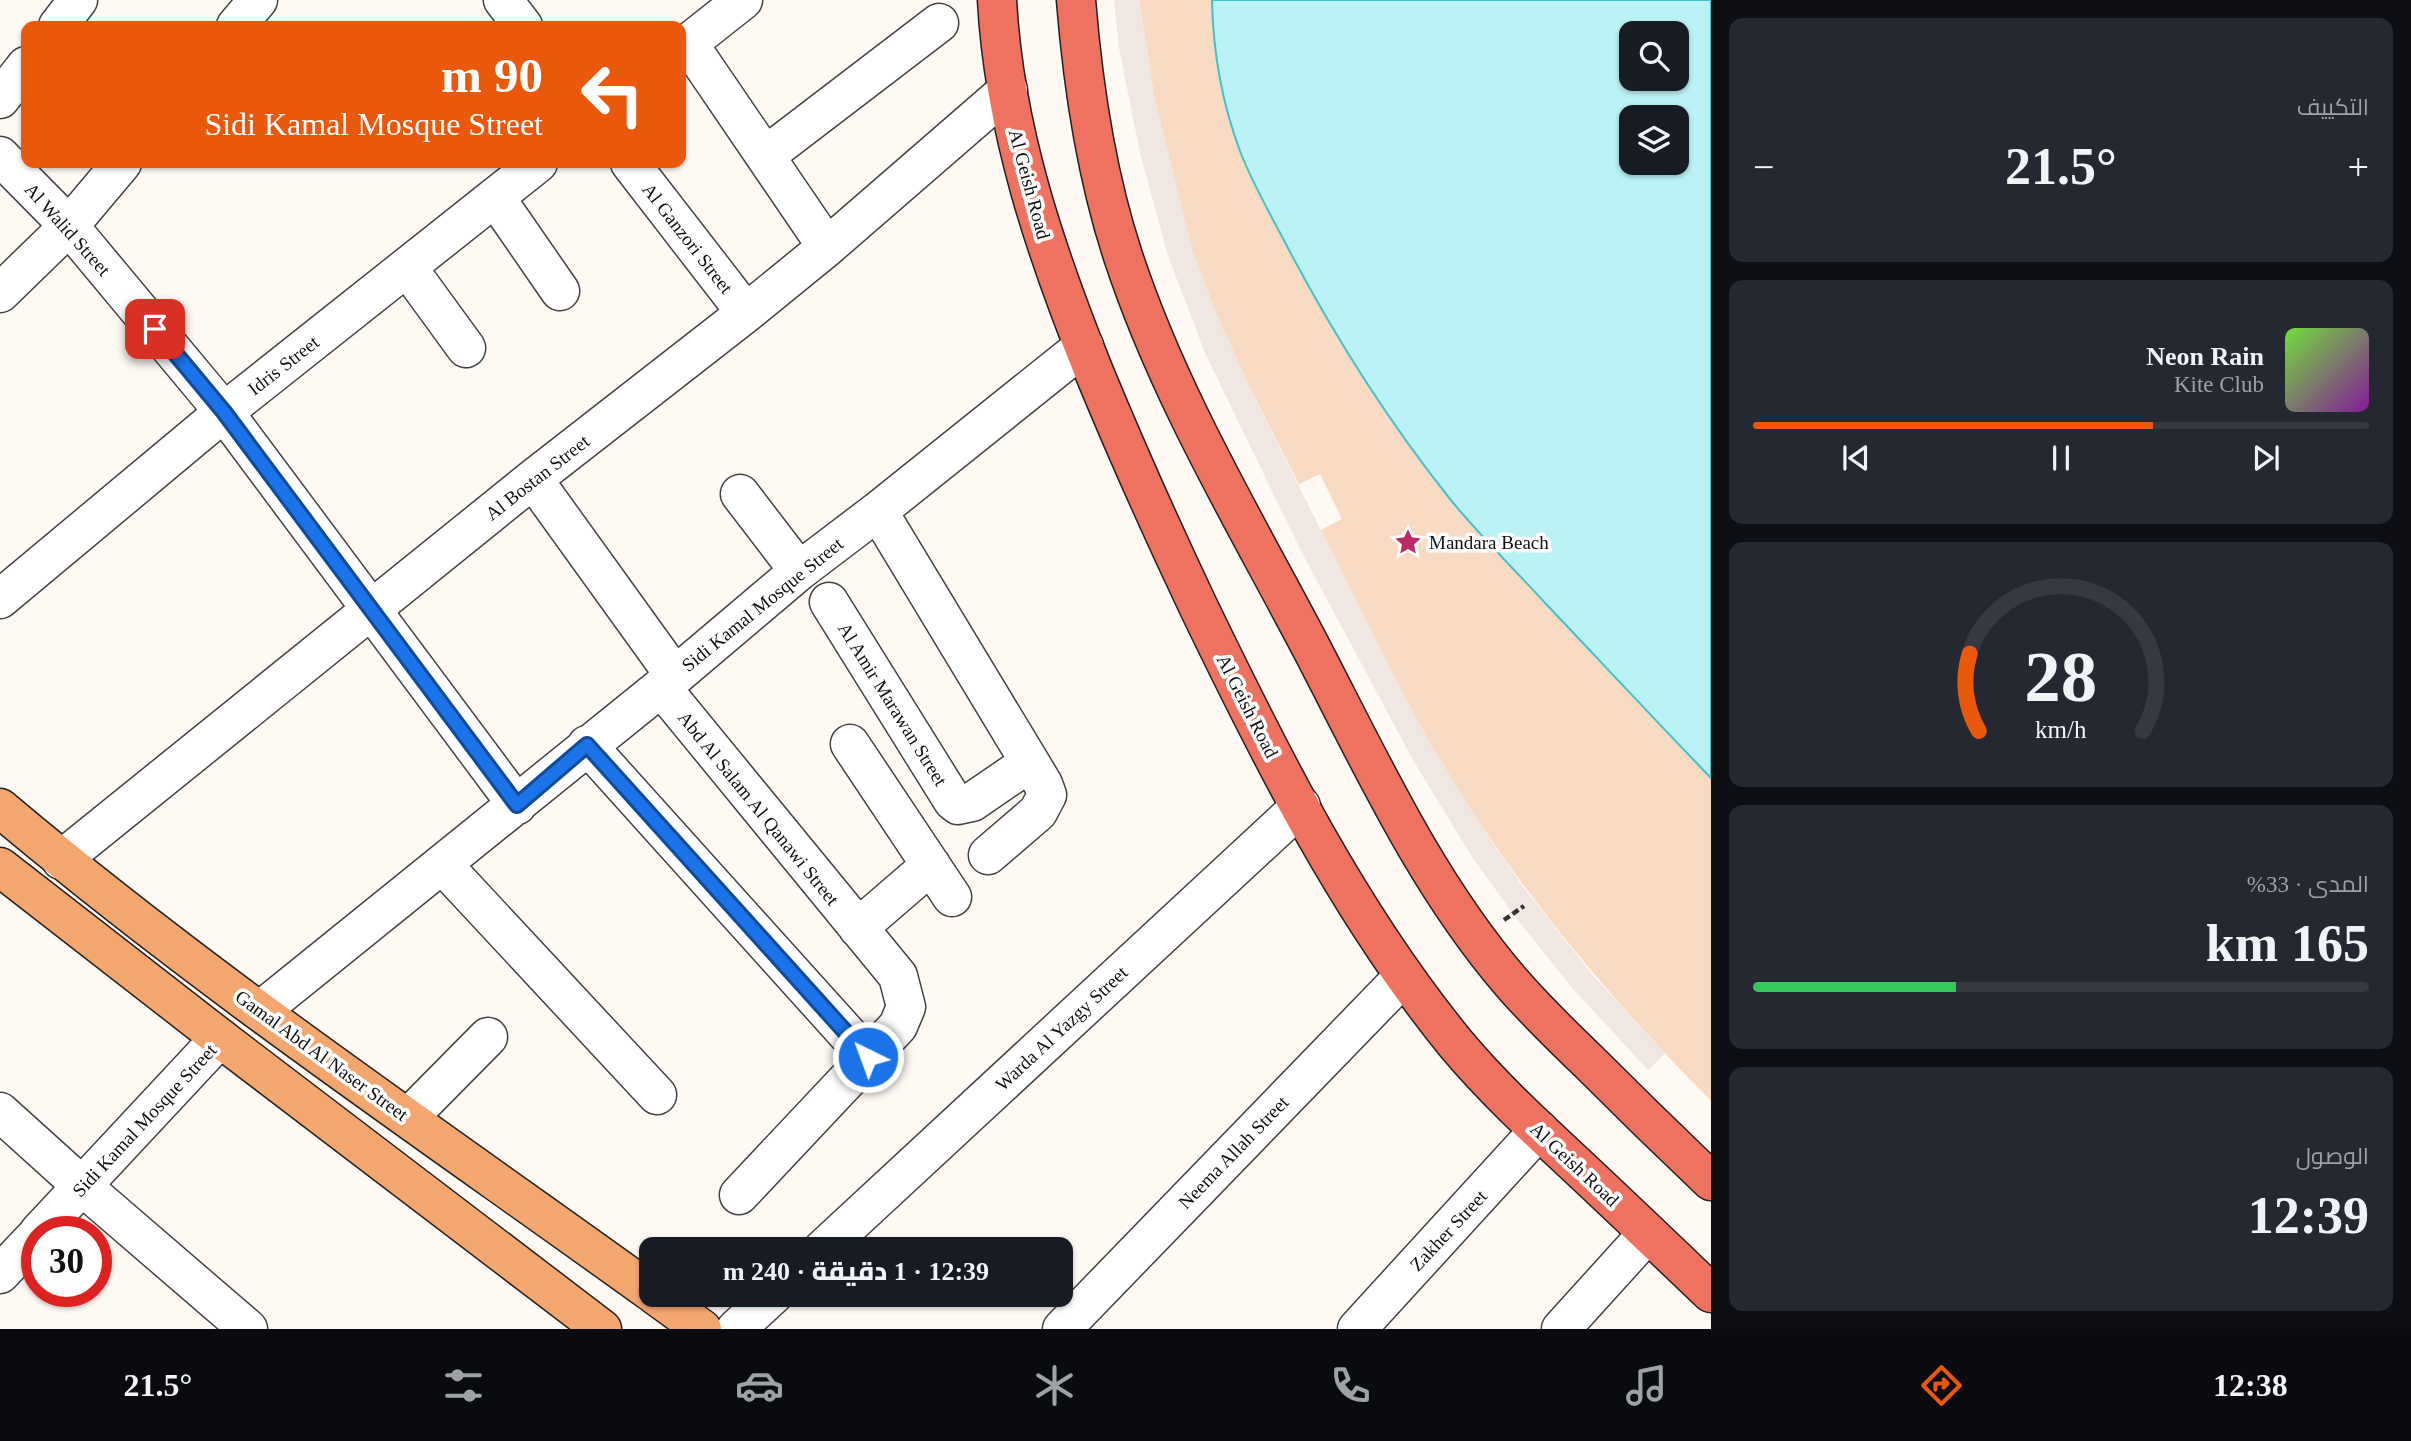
<!DOCTYPE html>
<html lang="ar">
<head>
<meta charset="utf-8">
<style>
	:root { --surface:#171b24; --page:#242831; --text:#f1f3f6; --muted:#9ea1a6; --line:#363941; --accent:#ea580c }
	body { margin:0; font-family:"Times New Roman",Cairo,serif; background:var(--page); color:var(--text); direction:rtl; height:100vh; display:flex; flex-direction:column; font-size:26px; white-space:nowrap }
	* { box-sizing:border-box; margin:0 }
	p { font-size:23px; color:var(--muted) }
	.icon { flex:none; width:38px; height:38px; fill:none; stroke:currentColor; stroke-width:2; stroke-linecap:round; stroke-linejoin:round }
	.map { position:relative; flex:1; overflow:hidden; direction:ltr }
	.panel { display:flex; flex-direction:column; gap:18px; padding:18px; background:#0d0f14; width:700px }
	.panel>* { flex:none }
	.top-card { position:absolute; left:21px; top:21px; width:665px; height:147px; border-radius:14px; box-shadow:0 2px 5px #0004; direction:rtl; background:#ea580c; color:#fff; overflow:hidden }
	.buttons { position:absolute; left:1619px; top:21px; display:grid; gap:14px }
	.buttons a { display:grid; place-items:center; width:70px; height:70px; border-radius:14px; background:var(--surface); box-shadow:0 2px 5px #0004; font-size:35px }
	.speed { position:absolute; left:21px; top:1216px; display:flex; gap:14px; font-size:35px; font-weight:700; text-align:center }
	.speed>* { display:grid; place-content:center; width:91px; height:91px; border-radius:50%; background:var(--surface); box-shadow:0 2px 5px #0004; line-height:1 }
	.speed .limit { border:10px solid #d22; background:#fff; color:#111 }
	.pin { position:absolute; display:grid; place-items:center; width:60px; height:60px; color:#fff; margin:-30px; border-radius:14px; box-shadow:0 4px 10px #0006 }
	.me { position:absolute; width:77px; margin:-38px; rotate:318deg; stroke-linejoin:round; filter:drop-shadow(0 0 5px #0008) }
	.turn { display:flex; align-items:center; gap:24px; height:147px; padding:0 28px; font-size:32px }
	.turn .icon { width:91px; height:91px; stroke-width:2.5 }
	.turn b { display:block; font-size:49px; line-height:60px }
	.big { font-size:52px; font-weight:800; line-height:1.1 }
	.panel .tile { flex:1; display:flex; flex-direction:column; justify-content:center; gap:10px; min-width:0; padding:0 24px; border-radius:14px; background:var(--page) }
	.panel .dial { align-items:center; gap:0 }
	.dial svg { height:182px; overflow:visible; fill:none; stroke:var(--line); stroke-width:7; stroke-linecap:round; text-anchor:middle }
	.dial text { fill:var(--text); stroke:none }
	.song { display:flex; align-items:center; gap:21px }
	.cover { width:84px; height:84px; border-radius:10px; background:linear-gradient(135deg,hsl(100 70% 55%),hsl(290 70% 35%)) }
	.played { height:7px; border-radius:4px; background:linear-gradient(90deg,var(--accent) 65%,var(--line) 65%) }
	.keys { display:flex; justify-content:space-around; direction:ltr }
	.heat { display:flex; justify-content:space-between; align-items:center; font-size:38px; direction:ltr }
	.charge { height:10px; border-radius:5px; background:linear-gradient(90deg,#34c759 33%,var(--line) 0) }
	.trip { position:absolute; left:639px; top:1237px; width:434px; height:70px; border-radius:14px; background:var(--surface); box-shadow:0 2px 5px #0004; font-weight:800; line-height:70px; text-align:center; direction:rtl }
	.tab-bar { display:flex; height:112px; justify-content:space-around; align-items:center; background:#090b0e; color:var(--muted) }
	.tab-bar .icon { width:49px; height:49px }
	.tab-bar .active { color:var(--accent) }
	.tab-bar b { font-size:32px; color:var(--text) }
	main { display:flex; flex:1; min-height:0 }
	.map>svg:first-child { display:block }
	.sand { fill:#f9dac2 }
	.plaza { fill:#f0e7e2 }
	.water { fill:#baf2f5; stroke:#43c1c9; stroke-width:2; fill-rule:evenodd }
	.lines { fill:none; stroke-linecap:round; stroke-linejoin:round }
	.minor-casing { stroke:#434343; stroke-width:41 }
	.major-casing { stroke:#212121; stroke-width:41 }
	.highway-casing { stroke:#212121; stroke-width:41 }
	.path { stroke:#323232; stroke-width:4.5; stroke-dasharray:7 3.5; stroke-linecap:butt }
	.minor { stroke:#fff; stroke-width:38 }
	.major { stroke:#f4a66f; stroke-width:38 }
	.highway { stroke:#ef7261; stroke-width:38 }
	.route-casing { stroke:#114b97; stroke-width:18 }
	.route { stroke:#1a73e8; stroke-width:12 }
	.labels { text-anchor:middle; stroke-width:7; stroke-linejoin:round; paint-order:stroke }
	.street-label { font-size:19px; fill:#101010; stroke:#fff }
	.poi-label { font-size:19px; fill:#101010; stroke:#fff; text-anchor:start }
</style>
</head>
<body>
<main>
<section class="panel">
<div class="tile"><p>التكييف</p>
<div class="heat"><a>−</a><b class="big">21.5°</b><a>+</a></div>
</div>
<div class="tile">
<div class="song"><i class="cover"></i><div><b>Neon Rain</b><p>Kite Club</p></div></div>
<div class="played"></div>
<div class="keys"><svg class="icon" aria-label="previous" viewBox="0 0 24 24"><path d="M18 5L8 12l10 7zM5 5v14"/></svg><svg class="icon" aria-label="pause" viewBox="0 0 24 24"><path d="M8 5v14M16 5v14"/></svg><svg class="icon" aria-label="next" viewBox="0 0 24 24"><path d="M6 5l10 7-10 7zM19 5v14"/></svg></div>
</div>
<div class="tile dial"><svg viewBox="0 0 100 80">
<path d="M14 69A42 42 0 1 1 86 69"/>
<path d="M14 69A42 42 0 0 1 10 35" stroke="#ea580c"/>
<text x="50" y="56" font-size="32" font-weight="700">28</text>
<text x="50" y="72" font-size="11">km/h</text>
</svg></div>
<div class="tile"><p>المدى · 33%</p><b class="big">165 km</b><div class="charge"></div></div>
<div class="tile"><p>الوصول</p><b class="big">12:39</b></div>
</section>
<div class="map">
<svg width="1711" height="1329" viewBox="0 0 1711 1329">
	<rect width="100%" height="100%" fill="#fff9f4"/>
	<path class="sand" d="M1139,0H1212C1213,51 1222,103 1240,151C1254,187 1274,221 1292,255C1337,342 1389,423 1450,499C1480,536 1515,570 1547,605C1602,663 1656,721 1711,778V1101C1617,1006 1532,906 1460,793C1407,709 1365,619 1321,530L1342,519L1320,474L1299,484L1249,386L1215,311L1192,249L1154,96Z"/>
	<path class="plaza" d="M1114,0H1139L1154,96L1192,249L1215,311L1249,386L1403,694L1430,743L1489,838L1521,884L1590,972L1665,1054L1648,1070L1573,989L1513,914L1472,857L1414,762L1302,553L1205,353L1168,256L1140,153L1119,48Z"/>
	<path class="water" d="M1212,0H1711V778C1656,721 1602,663 1547,605C1515,570 1480,536 1450,499C1388,421 1336,339 1289,250C1272,217 1253,185 1240,151C1222,103 1213,51 1212,0ZM1631,33H1676V79H1631ZM1631,117H1676V163H1631Z"/>
	<g class="lines">
		<defs>
			<path id="minor" d="M503,0L523,26
				M58,26L78,0
				M236,26L258,0
				M688,43L827,247
				M681,49L743,0
				M0,99L26,66
				M0,156L69,226L224,412L517,805
				M765,156L939,23
				M630,163L746,313
				M495,197L560,291
				M407,267L466,348
				M0,293L69,226L122,163
				M533,479L675,676
				M740,494L799,571
				M878,511L1043,784L1047,795L1038,812L988,855
				M0,599L224,412L538,163
				M829,602L953,801L958,805L972,802L1029,763
				M661,687L898,976L906,1007L898,1026L739,1195
				M850,744L952,897
				M587,745L868,1057
				M61,860L533,479L746,313L827,247L1008,90
				M443,865L657,1095
				M858,928L931,865
				M260,1011L675,676L799,571L878,511L1084,346
				M0,1112L82,1186L248,1329
				M408,1118L488,1037
				M39,1232L220,1038
				M822,1250L1301,806
				M0,1274L37,1235
				M736,1329L773,1295
				M1062,1329L1404,976
				M1357,1329L1539,1130
				M1561,1329L1648,1233"/>
			<path id="major" d="M0,808C206,982 432,1134 651,1292
				M0,867L220,1038L602,1329
				M655,1295L702,1329"/>
			<path id="highway" d="M997,0C1004,130 1046,253 1094,372C1127,452 1162,530 1199,608C1272,759 1349,913 1456,1044C1492,1087 1533,1125 1574,1163C1620,1206 1665,1249 1711,1293
				M1076,0C1083,87 1096,174 1123,256C1169,396 1246,523 1314,653C1372,765 1428,886 1511,982C1535,1010 1562,1036 1588,1061C1629,1102 1670,1142 1711,1181"/>
		</defs>
		<use href="#minor" class="minor-casing"/>
		<use href="#major" class="major-casing"/>
		<use href="#highway" class="highway-casing"/>
		<path class="path" d="M1504,920L1524,906"/>
		<use href="#minor" class="minor"/>
		<use href="#major" class="major"/>
		<use href="#highway" class="highway"/>
	</g>
	<g class="lines">
		<defs>
			<path id="route" d="M155,329L224,412L517,805L587,745L868,1057"/>
		</defs>
		<use href="#route" class="route-casing"/>
		<use href="#route" class="route"/>
	</g>
	<defs>
		<symbol id="sight-bare" viewBox="-9 -9 18 18"><path d="M0-6L1.8-2.2L6-1.7L2.9 1.2L3.7 5.4L0 3.3L-3.7 5.4L-2.9 1.2L-6-1.7L-1.8-2.2Z" fill="#bd2b64" stroke="#fff" stroke-width="2.5" paint-order="stroke"/></symbol>
	</defs>
	<g fill-rule="evenodd">
		<use href="#sight-bare" x="1389" y="523" width="38" height="38"/>
	</g>
	<g class="labels">
		<g class="street-label">
			<text transform="translate(1030 184) rotate(75)" y="7">Al Geish Road</text>
			<text transform="translate(68 229) rotate(48)" y="7">Al Walid Street</text>
			<text transform="translate(688 238) rotate(52)" y="7">Al Ganzori Street</text>
			<text transform="translate(283 365) rotate(-38)" y="7">Idris Street</text>
			<text transform="translate(537 477) rotate(-38)" y="7">Al Bostan Street</text>
			<text transform="translate(762 604) rotate(-39)" y="7">Sidi Kamal Mosque Street</text>
			<text transform="translate(893 704) rotate(58)" y="7">Al Amir Marawan Street</text>
			<text transform="translate(1248 706) rotate(63)" y="7">Al Geish Road</text>
			<text transform="translate(759 808) rotate(51)" y="7">Abd Al Salam Al Qanawi Street</text>
			<text transform="translate(1061 1028) rotate(-43)" y="7">Warda Al Yazgy Street</text>
			<text transform="translate(322 1055) rotate(36)" y="7">Gamal Abd Al Naser Street</text>
			<text transform="translate(144 1120) rotate(-47)" y="7">Sidi Kamal Mosque Street</text>
			<text transform="translate(1233 1152) rotate(-46)" y="7">Neema Allah Street</text>
			<text transform="translate(1575 1164) rotate(43)" y="7">Al Geish Road</text>
			<text transform="translate(1448 1230) rotate(-47)" y="7">Zakher Street</text>
		</g>
		<g class="poi-label">
			<text x="1429" y="549">Mandara Beach</text>
		</g>
	</g>
</svg>
<div class="buttons">
<a><svg class="icon" aria-label="search" viewBox="0 0 24 24"><circle cx="10" cy="10" r="6"/><path d="M15 15l6 6"/></svg></a>
<a><svg class="icon" aria-label="layers" viewBox="0 0 24 24"><path d="M12 4l9 5-9 5-9-5zM3 14l9 5 9-5"/></svg></a>
</div>
<div class="speed"><div class="limit">30</div></div>
<div class="pin" style="left:155px;top:329px;background:#d93025"><svg class="icon" aria-label="arrive" viewBox="0 0 24 24"><path d="M6 21V4h12l-3 4 3 4H6"/></svg></div>
<svg class="me" style="left:868px;top:1057px" viewBox="-20 -20 40 40"><circle r="17" fill="#1a73e8" stroke="#fff" stroke-width="3"/><path d="M0-11L8 9 0 5-8 9z" fill="#fff"/></svg>
<div class="trip">12:39 · 1 دقيقة · 240 m</div>
<div class="top-card">
<div class="turn"><svg class="icon" aria-label="left" viewBox="0 0 24 24"><path d="M17 20v-9H6M10 6l-5 5 5 5"/></svg><div><b>90 m</b>Sidi Kamal Mosque Street</div></div>
</div>
</div>
</main>
<nav class="tab-bar">
<b>12:38</b>
<svg class="icon active" aria-label="directions" viewBox="0 0 24 24"><path d="M12 3l9 9-9 9-9-9zM9 14v-3h6M13 9l2 2-2 2"/></svg>
<svg class="icon" aria-label="music" viewBox="0 0 24 24"><path d="M9 18V5l10-2v13"/><circle cx="6" cy="18" r="3"/><circle cx="16" cy="16" r="3"/></svg>
<svg class="icon" aria-label="phone" viewBox="0 0 24 24"><path d="M5 4h4l2 5-3 2q2 4 5 5l2-3 5 2v4C11 20 4 13 5 4z"/></svg>
<svg class="icon" aria-label="climate" viewBox="0 0 24 24"><path d="M12 3v18M4 7l16 10M4 17L20 7"/></svg>
<svg class="icon" aria-label="car" viewBox="0 0 24 24"><path d="M5 17H2v-5l4-1 3-4h7l3 4 3 1v5h-3M9 17h6M6 11h13"/><circle cx="7" cy="17" r="2"/><circle cx="17" cy="17" r="2"/></svg>
<svg class="icon" aria-label="filters" viewBox="0 0 24 24"><path d="M4 7h16M4 17h16"/><circle cx="9" cy="7" r="2"/><circle cx="15" cy="17" r="2"/></svg>
<b>21.5°</b>
</nav>
</body>
</html>
